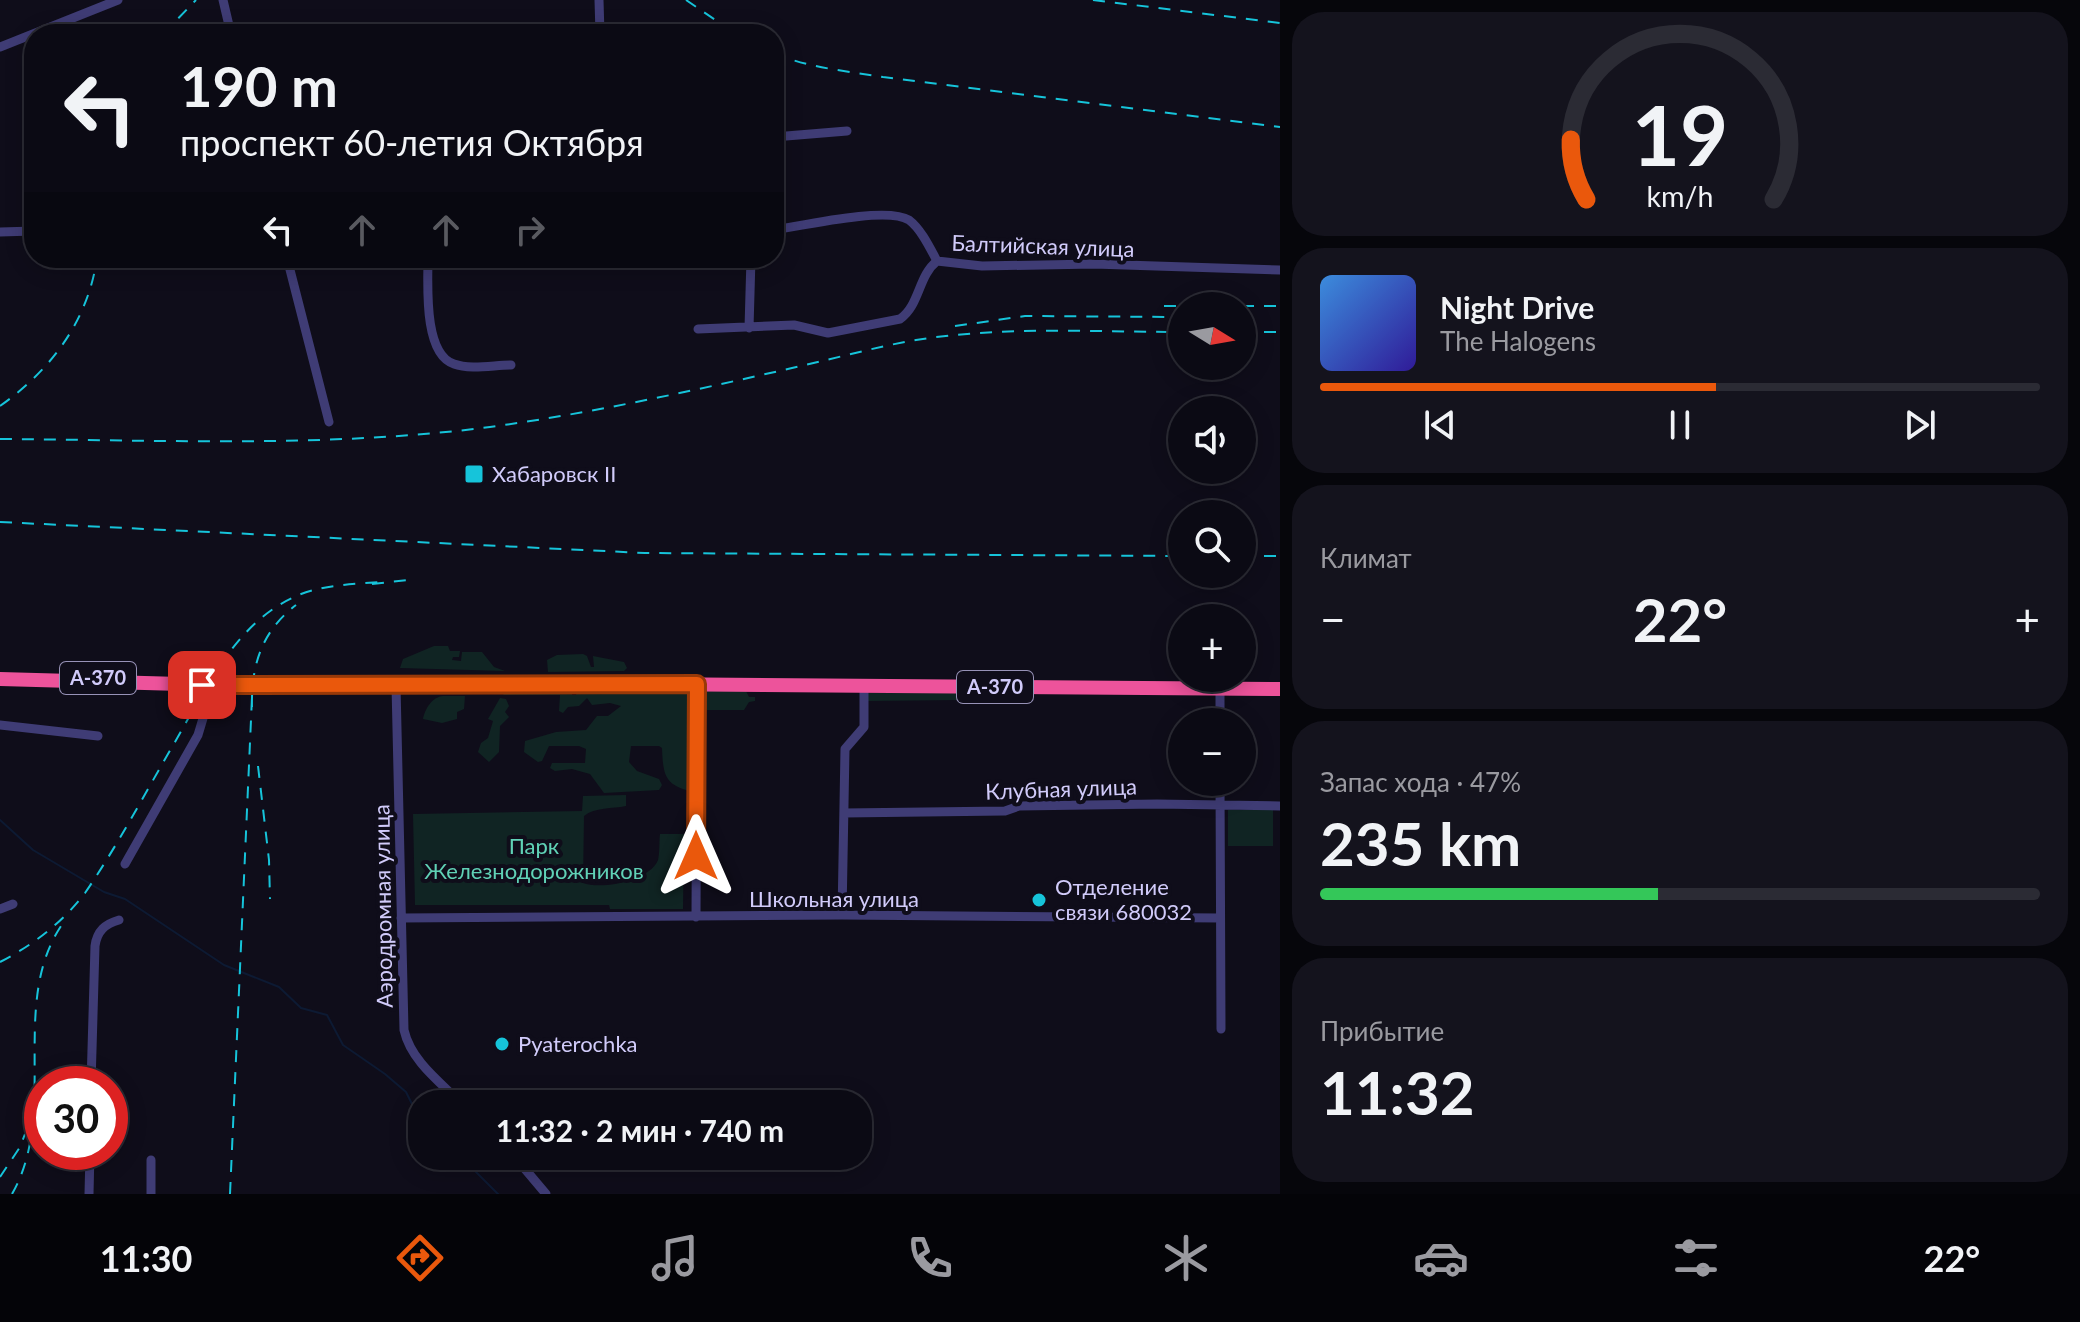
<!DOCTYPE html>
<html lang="ru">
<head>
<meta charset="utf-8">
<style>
	:root { --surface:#0b0a14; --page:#14131d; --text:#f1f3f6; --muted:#9a9aa0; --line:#2b2b34; --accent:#ea580c }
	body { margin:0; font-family:Lato,sans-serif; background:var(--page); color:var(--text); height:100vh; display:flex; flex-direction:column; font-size:30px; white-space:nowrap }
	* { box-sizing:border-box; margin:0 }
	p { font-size:26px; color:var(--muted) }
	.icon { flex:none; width:44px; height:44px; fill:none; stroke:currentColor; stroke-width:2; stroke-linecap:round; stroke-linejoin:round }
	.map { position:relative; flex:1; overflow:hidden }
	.drawer { display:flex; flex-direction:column; gap:12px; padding:12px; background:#06060b; width:800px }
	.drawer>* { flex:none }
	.banner { position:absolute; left:24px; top:24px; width:760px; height:244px; border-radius:32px; box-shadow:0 4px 20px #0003,0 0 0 2px var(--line); background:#0b0a14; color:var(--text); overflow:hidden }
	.needle { width:52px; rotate:101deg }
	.controls { position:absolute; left:1168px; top:292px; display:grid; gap:16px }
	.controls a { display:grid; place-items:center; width:88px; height:88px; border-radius:50%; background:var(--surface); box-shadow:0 4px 20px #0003,0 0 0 2px var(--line); font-size:40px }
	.speed { position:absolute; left:24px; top:1066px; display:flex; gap:16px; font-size:40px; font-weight:700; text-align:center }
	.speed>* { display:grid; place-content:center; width:104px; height:104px; border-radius:50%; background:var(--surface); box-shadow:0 4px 20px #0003,0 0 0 2px var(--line); line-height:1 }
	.speed .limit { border:12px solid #d22; background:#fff; color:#111 }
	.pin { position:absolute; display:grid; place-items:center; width:68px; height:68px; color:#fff; margin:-34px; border-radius:16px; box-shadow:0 4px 12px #0006 }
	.me { position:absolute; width:88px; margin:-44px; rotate:0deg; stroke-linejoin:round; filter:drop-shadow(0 0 6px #0008) }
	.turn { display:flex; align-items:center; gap:28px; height:168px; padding:0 24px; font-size:36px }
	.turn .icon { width:104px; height:104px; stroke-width:2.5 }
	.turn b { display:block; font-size:56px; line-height:68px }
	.lanes { display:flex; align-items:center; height:76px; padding:0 24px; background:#0003; justify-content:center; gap:40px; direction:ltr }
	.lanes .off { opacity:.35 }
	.big { font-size:60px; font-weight:700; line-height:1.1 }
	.drawer .card { flex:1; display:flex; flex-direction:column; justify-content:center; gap:12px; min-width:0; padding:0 28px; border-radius:32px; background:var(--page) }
	.drawer .dial { align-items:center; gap:0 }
	.dial svg { height:208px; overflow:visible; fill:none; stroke:var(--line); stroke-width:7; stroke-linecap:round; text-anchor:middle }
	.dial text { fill:var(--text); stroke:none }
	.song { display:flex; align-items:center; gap:24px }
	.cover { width:96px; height:96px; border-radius:12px; background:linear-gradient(135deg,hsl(210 70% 55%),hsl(250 70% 35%)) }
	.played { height:8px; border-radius:4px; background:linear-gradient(90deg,var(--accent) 55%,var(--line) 55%) }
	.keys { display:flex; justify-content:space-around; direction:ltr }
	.heat { display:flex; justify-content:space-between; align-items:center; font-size:44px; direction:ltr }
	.charge { height:12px; border-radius:6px; background:linear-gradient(90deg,#34c759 47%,var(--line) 0) }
	.trip { position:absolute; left:408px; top:1090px; width:464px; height:80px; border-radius:32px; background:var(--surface); box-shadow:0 4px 20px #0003,0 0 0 2px var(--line); font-weight:700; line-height:80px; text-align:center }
	.tab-bar { display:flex; height:128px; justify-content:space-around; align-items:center; background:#040408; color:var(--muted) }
	.tab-bar .icon { width:56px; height:56px }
	.tab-bar .current { color:var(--accent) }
	.tab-bar b { font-size:36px; color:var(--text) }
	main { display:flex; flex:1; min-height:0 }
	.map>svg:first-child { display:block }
	.green { fill:#102423 }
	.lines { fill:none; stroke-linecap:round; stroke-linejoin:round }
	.stream { stroke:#0d1a33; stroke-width:2 }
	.minor { stroke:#3f3c75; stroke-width:9 }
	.highway { stroke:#ed539b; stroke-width:14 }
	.rail { stroke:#16c4da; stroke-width:2; stroke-dasharray:12 10; stroke-linecap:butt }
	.route-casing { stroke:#983908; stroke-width:20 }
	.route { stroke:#ea580c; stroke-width:14 }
	.poi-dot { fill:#16c4da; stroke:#0f0d1a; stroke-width:3 }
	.labels { text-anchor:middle; stroke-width:8; stroke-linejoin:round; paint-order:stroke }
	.shield { fill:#0f0d1a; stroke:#9792b7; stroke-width:2 }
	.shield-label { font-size:20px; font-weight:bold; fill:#d1cbfa }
	.street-label { font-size:22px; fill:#d1cbfa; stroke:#0f0d1a }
	.poi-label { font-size:22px; fill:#d1cbfa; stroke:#0f0d1a; text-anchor:start }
	.park-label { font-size:22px; fill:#60d1b6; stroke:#0f0d1a }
</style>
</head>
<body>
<main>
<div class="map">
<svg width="1280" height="1194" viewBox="0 0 1280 1194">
	<rect width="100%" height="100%" fill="#0f0d1a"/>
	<path class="green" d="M434,646H448L450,651H460L459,657H453L452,660L461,661L462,652H482L494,667L505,671L400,668L403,659Z
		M583,654L587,656L591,667H594L593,656L624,662L627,668L624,671L548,672L547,660L557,655Z
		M643,690L646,693C660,693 673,690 688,690L695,700L693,792C666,785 663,778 662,748L659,746H631L629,762L637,771L659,779L662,785L659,790L604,793L590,774L572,769L555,771L550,768L552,763H585L586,749L579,746H549L542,761L538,762L524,752L525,741L556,732L586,730L597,716H608L621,706L610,703L592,705L587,698L579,706L568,707L563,713L559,711L560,695H503L506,691H572V695H576L577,691Z
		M705,691H746L749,697H755V701L749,702L744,710H705L701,707V696Z
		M868,693H968L960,700L866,701Z
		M443,696H465L464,709L457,712V719L442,723L423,719C425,709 432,697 443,696Z
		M500,698L506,699L509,706L505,712L509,717L500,726L499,752L489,762L478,752L481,743L488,738L493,721L488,719Z
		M626,795V806C612,809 595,807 584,816L583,883C601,890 650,881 658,860C660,852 659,842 660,834H684L683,909H610L609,905H415L413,814L582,811L583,796Z
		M1228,810H1273V846H1228Z"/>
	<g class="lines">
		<path class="stream" d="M0,820L33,850L104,892L125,899L224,965L279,987L301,1008L327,1015L343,1045L385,1074L406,1092L413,1106L422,1112
			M460,1156L498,1194"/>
		<path class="minor" d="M223,0L231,34
			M599,0L600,34
			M0,47L118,0
			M774,137L847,131
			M774,230C801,226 887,206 909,220C921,229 930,248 937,261
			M0,232L34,231
			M287,258L329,422
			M428,258C428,283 423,354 454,364C470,370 494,365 511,365
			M749,328L751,258
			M698,329L794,325L828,333L900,319C920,305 918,276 937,261L982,266L1094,264L1280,270
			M396,686L404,1030C411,1061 440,1082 462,1104
			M1220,688V722
			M0,725L98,736
			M1220,782L1221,1029
			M844,813L1005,811L1019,806L1157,804L1280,806
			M125,864L198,735L213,685
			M0,909L13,904
			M842,915L845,749L864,727V686
			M696,917L697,684
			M401,918L842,915L1220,918
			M91,1084L95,946C97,931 105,924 119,920
			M514,1156L546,1194
			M151,1160V1194
			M89,1194L90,1152"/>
		<path class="highway" d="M0,679L253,686L642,684L1280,689"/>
		<path class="rail" d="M686,0L736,34
			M1093,0L1280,23
			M163,34L196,0
			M774,53C808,68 847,71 883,77L1280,127
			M1164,306H1215
			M1242,306H1280
			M955,326L1025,316L1182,317
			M1242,332H1280
			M0,406C51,370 88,321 97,258
			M0,439C162,440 328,448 490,427C592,413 692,391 792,368C833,359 875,347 916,340C1003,326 1094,332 1182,332
			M0,522L645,553L1182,556
			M1242,556H1280
			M372,584L408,580
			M252,707C251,665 262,631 296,605
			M258,766L269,860L270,899
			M0,962C33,945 62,923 85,893C118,845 145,793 175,742C205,690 235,625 292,598C318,585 352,584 381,582
			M0,1177L20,1147L25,1134
			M12,1194C59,1112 9,1005 61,926
			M230,1194L252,697"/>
	</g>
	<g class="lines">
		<defs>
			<path id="route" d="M202,685L697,684L696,856"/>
		</defs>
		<use href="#route" class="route-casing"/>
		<use href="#route" class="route"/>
	</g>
	<g class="poi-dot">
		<rect x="464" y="464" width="20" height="20" rx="4"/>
		<circle cx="1039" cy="900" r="8"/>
		<circle cx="502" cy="1044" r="8"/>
	</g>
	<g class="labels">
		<g class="shield">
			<rect x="60" y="662" width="76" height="32" rx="6"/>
			<rect x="957" y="671" width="76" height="32" rx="6"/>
		</g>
		<g class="shield-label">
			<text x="98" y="685">А-370</text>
			<text x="995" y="694">А-370</text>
		</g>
		<g class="street-label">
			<text transform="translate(1043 246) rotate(2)" y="8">Балтийская улица</text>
			<text transform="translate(1061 789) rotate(-2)" y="8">Клубная улица</text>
			<text x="834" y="907">Школьная улица</text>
			<text transform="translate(383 906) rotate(-91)" y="8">Аэродромная улица</text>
		</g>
		<g class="poi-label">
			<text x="492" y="482">Хабаровск II</text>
			<text x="1055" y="895">Отделение<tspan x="1055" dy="25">связи 680032</tspan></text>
			<text x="518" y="1052">Pyaterochka</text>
		</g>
		<g class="park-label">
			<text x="534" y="854">Парк<tspan x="534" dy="25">Железнодорожников</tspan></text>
		</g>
	</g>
</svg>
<div class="controls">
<a><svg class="needle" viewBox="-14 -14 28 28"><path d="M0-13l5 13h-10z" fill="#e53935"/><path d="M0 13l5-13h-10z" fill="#9a9aa0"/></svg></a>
<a><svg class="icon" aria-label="sound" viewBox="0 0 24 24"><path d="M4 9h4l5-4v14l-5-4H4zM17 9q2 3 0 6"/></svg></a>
<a><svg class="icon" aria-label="search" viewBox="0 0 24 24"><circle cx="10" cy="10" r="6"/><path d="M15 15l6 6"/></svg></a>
<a>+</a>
<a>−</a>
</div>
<div class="speed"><div class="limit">30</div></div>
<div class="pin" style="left:202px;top:685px;background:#d93025"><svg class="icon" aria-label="arrive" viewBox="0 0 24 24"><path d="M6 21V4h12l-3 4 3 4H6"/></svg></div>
<svg class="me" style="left:696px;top:856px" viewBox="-20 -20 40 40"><path d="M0-17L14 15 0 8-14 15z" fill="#ea580c" stroke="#fff" stroke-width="4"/></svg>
<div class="trip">11:32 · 2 мин · 740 m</div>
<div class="banner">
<div class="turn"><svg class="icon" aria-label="left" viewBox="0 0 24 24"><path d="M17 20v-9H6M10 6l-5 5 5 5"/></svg><div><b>190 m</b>проспект 60-летия Октября</div></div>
<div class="lanes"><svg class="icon" aria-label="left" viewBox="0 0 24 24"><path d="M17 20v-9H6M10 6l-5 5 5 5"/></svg><svg class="icon off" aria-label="ahead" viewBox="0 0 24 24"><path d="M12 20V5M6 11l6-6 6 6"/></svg><svg class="icon off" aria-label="ahead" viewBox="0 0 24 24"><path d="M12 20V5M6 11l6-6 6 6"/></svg><svg class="icon off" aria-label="right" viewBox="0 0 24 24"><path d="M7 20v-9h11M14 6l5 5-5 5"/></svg></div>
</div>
</div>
<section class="drawer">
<div class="card dial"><svg viewBox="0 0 100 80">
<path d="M14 69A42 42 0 1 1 86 69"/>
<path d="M14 69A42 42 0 0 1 8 46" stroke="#ea580c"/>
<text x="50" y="56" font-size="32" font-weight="700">19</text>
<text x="50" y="72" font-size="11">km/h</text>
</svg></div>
<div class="card">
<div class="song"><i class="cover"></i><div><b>Night Drive</b><p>The Halogens</p></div></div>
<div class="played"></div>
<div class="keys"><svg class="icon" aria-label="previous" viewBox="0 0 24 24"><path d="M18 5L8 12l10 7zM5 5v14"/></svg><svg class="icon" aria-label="pause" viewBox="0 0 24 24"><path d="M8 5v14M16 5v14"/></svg><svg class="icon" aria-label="next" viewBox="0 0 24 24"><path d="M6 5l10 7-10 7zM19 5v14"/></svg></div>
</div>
<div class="card"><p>Климат</p>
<div class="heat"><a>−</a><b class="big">22°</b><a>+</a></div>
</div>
<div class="card"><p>Запас хода · 47%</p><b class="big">235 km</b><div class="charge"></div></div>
<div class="card"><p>Прибытие</p><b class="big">11:32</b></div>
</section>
</main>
<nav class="tab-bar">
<b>11:30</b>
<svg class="icon current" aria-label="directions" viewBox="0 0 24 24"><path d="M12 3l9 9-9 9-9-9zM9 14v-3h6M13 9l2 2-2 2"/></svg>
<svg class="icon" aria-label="music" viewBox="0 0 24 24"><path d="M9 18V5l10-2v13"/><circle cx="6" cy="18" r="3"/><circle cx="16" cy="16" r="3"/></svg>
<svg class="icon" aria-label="phone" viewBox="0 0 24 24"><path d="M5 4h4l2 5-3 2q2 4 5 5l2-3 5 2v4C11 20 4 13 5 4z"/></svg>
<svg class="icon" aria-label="climate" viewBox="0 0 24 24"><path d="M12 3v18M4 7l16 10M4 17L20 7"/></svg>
<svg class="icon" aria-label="car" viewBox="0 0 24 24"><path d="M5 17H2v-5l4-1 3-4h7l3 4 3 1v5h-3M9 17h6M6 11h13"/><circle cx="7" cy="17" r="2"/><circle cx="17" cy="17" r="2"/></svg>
<svg class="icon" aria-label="filters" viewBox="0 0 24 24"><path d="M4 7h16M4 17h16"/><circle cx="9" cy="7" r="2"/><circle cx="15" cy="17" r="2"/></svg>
<b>22°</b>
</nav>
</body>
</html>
